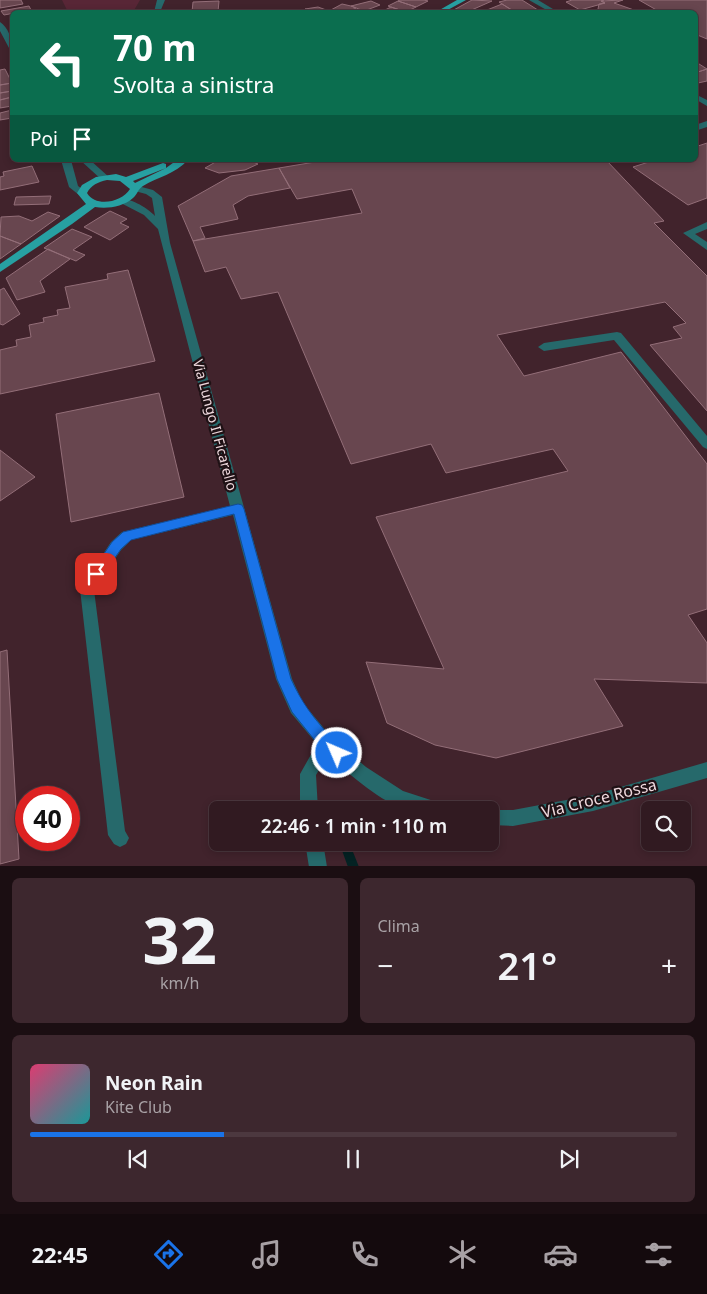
<!DOCTYPE html>
<html lang="it">
<head>
<meta charset="utf-8">
<style>
	:root { --surface:#311a21; --page:#3d272e; --text:#f1f3f6; --muted:#a8a1a5; --line:#4c383f; --accent:#1a73e8 }
	body { margin:0; font-family:"Noto Sans",sans-serif; background:var(--page); color:var(--text); height:100vh; display:flex; flex-direction:column; font-size:19px; white-space:nowrap }
	* { box-sizing:border-box; margin:0 }
	p { font-size:16px; color:var(--muted) }
	.icon { flex:none; width:28px; height:28px; fill:none; stroke:currentColor; stroke-width:2; stroke-linecap:round; stroke-linejoin:round }
	.map { position:relative; height:866px; overflow:hidden }
	.details { display:flex; flex-direction:column; gap:12px; padding:12px; background:#1b0e12; flex:1 }
	.details>* { flex:none }
	.hud { position:absolute; left:10px; top:10px; width:688px; height:152px; border-radius:8px; box-shadow:0 2px 8px #0003,0 0 0 1px var(--line); background:#0b6e4f; color:#fff; overflow:hidden }
	.fabs { position:absolute; left:641px; top:801px; display:grid; gap:10px }
	.fabs a { display:grid; place-items:center; width:50px; height:50px; border-radius:8px; background:var(--surface); box-shadow:0 2px 8px #0003,0 0 0 1px var(--line); font-size:25px }
	.speed { position:absolute; left:15px; top:786px; display:flex; gap:10px; font-size:25px; font-weight:700; text-align:center }
	.speed>* { display:grid; place-content:center; width:65px; height:65px; border-radius:50%; background:var(--surface); box-shadow:0 2px 8px #0003,0 0 0 1px var(--line); line-height:1 }
	.speed .limit { border:8px solid #d22; background:#fff; color:#111 }
	.pin { position:absolute; display:grid; place-items:center; width:42px; height:42px; color:#fff; margin:-21px; border-radius:10px; box-shadow:0 2px 8px #0006 }
	.me { position:absolute; width:55px; margin:-28px; rotate:315deg; stroke-linejoin:round; filter:drop-shadow(0 0 4px #0008) }
	.turn { display:flex; align-items:center; gap:18px; height:105px; padding:0 20px; font-size:22px }
	.turn .icon { width:65px; height:65px; stroke-width:2.5 }
	.turn b { display:block; font-size:35px; line-height:42px }
	.then { display:flex; align-items:center; height:48px; padding:0 20px; background:#0003; gap:10px; font-size:19px }
	.big { font-size:38px; font-weight:600; line-height:1.1 }
	.details .tile { flex:1; display:flex; flex-direction:column; justify-content:center; gap:8px; min-width:0; padding:0 18px; border-radius:8px; background:var(--page) }
	.details .dial { align-items:center; gap:0 }
	.dial b { font-size:65px; line-height:1 }
	.song { display:flex; align-items:center; gap:15px }
	.cover { width:60px; height:60px; border-radius:8px; background:linear-gradient(135deg,hsl(340 70% 55%),hsl(180 70% 35%)) }
	.played { height:5px; border-radius:2px; background:linear-gradient(90deg,var(--accent) 30%,var(--line) 30%) }
	.keys { display:flex; justify-content:space-around; direction:ltr }
	.heat { display:flex; justify-content:space-between; align-items:center; font-size:28px; direction:ltr }
	.details .tiles { flex:1; display:grid; gap:12px; grid-template-columns:1fr 1fr }
	.tile:last-child { grid-column:span 2 }
	.trip { position:absolute; left:209px; top:801px; width:290px; height:50px; border-radius:8px; background:var(--surface); box-shadow:0 2px 8px #0003,0 0 0 1px var(--line); font-weight:600; line-height:50px; text-align:center }
	.menu { display:flex; height:80px; justify-content:space-around; align-items:center; background:#140a0d; color:var(--muted) }
	.menu .icon { width:35px; height:35px }
	.menu .current { color:var(--accent) }
	.menu b { font-size:22px; color:var(--text) }
	.map>svg:first-child { display:block }
	.green { fill:#582636 }
	.lines { fill:none; stroke-linecap:round; stroke-linejoin:round }
	.stream { fill:#042223; fill-rule:evenodd }
	.building { fill:#68464f; stroke:#936e78 }
	.minor { fill:#26696b; fill-rule:evenodd }
	.major { fill:#27a0a2; fill-rule:evenodd }
	.route { fill:#1a73e8; stroke:#114b97 }
	.labels { text-anchor:middle; stroke-width:4.5; stroke-linejoin:round; paint-order:stroke }
	.street-label { font-size:14px; fill:#eed8dd; stroke:#1f1115 }
	.near-street-label { font-size:16px; fill:#eed8dd; stroke:#1f1115 }
</style>
</head>
<body>
<div class="map">
<svg width="707" height="867" viewBox="0 0 707 867">
	<rect width="100%" height="100%" fill="#41232c"/>
	<path class="green" d="M62,0H140L133,12H68Z"/>
	<g class="lines">
		<path class="stream" d="M339,842H349L359,867H348Z"/>
	</g>
	<path class="building" d="M0,0H21L23,4L0,8Z
		M400,0H424L428,1L416,7L398,1Z
		M472,0L492,1L467,12H450Z
		M507,0H522L541,12H515L499,2Z
		M572,0H604L601,1L605,3L580,10L566,2Z
		M623,0L614,3L634,10L626,12H603L598,9L599,4L605,3L601,1Z
		M639,0H707V39L695,34V12H660Z
		M219,1L218,12H192L193,2Z
		M371,1L380,5L364,11L351,6Z
		M398,1L416,7L406,12L388,6Z
		M342,4L351,6L356,8L348,12L329,11Z
		M502,4L515,12H491L487,10Z
		M29,6L31,10L4,15L1,11Z
		M318,7L329,11L334,12H317L305,9Z
		M391,7L406,12H381Z
		M695,62H696L707,69L695,73Z
		M5,69L12,83L0,85V70Z
		M707,69V81L698,83L695,82V73Z
		M12,83V91L0,93V85Z
		M12,91V97L0,100V93Z
		M12,97V106L0,108V100Z
		M12,110V118L0,120V113Z
		M707,143V198L688,205L633,167L655,160H695V147Z
		M219,160H248L258,164L245,170L219,173L205,168Z
		M327,160H606L664,221L654,223L707,276V411L650,345L682,338L673,327L686,323L665,302L497,335L524,376L621,352L707,464V609L688,615L707,643V683L594,679L623,726L496,758L435,745L387,723L366,662L444,669L376,517L568,471L553,449L446,473L431,444L351,464L278,292L241,299L226,267L205,272L193,241L362,213L352,189L297,199L279,168Z
		M32,166L39,182L0,190V177L4,176L3,172Z
		M279,168L290,188L248,196L233,205L238,219L200,227L205,238L193,241L178,206L231,176Z
		M51,196L49,204L14,205L16,197Z
		M110,211L127,219L120,223L129,227L110,240L84,227Z
		M48,212L60,216L21,244L0,236L1,217L19,216L32,221Z
		M72,229L92,237L73,250L85,255L76,261L44,248Z
		M0,236L21,244L0,259Z
		M48,249L70,259L40,281L45,292L17,300L6,278Z
		M128,270L155,361L0,394V350L17,346L16,340L31,337L29,325L44,322L43,318L58,315L57,310L70,308L65,287L108,279L107,274Z
		M4,288L20,314L3,325L0,324V290Z
		M159,393L184,497L71,522L56,414Z
		M0,450L35,477L0,501Z
		M7,650L19,859L0,864V652Z"/>
	<g class="lines">
		<path class="minor" d="M157,0H165L160,12H154Z
			M529,0H538L558,12H550Z
			M0,22C8,27 12,39 12,48H9L0,31Z
			M695,94L707,100V106L695,99Z
			M707,121V127L695,131V125Z
			M61,160H71L78,186L85,191V195H79L69,187Z
			M80,160H90L110,178L108,180H102Z
			M134,185L153,190L162,197L170,243L292,679L303,703L332,738L366,767L403,791L443,804L446,810C434,810 422,812 411,810C384,806 348,773 328,755L316,775L318,810H300V774L317,744L291,713L276,679L233,515L131,540L121,550L94,590L125,831L129,838L126,844L120,847L114,844L108,835L80,589L111,542L122,532L230,506L158,229L144,215L117,201L119,199C129,197 148,208 155,216L152,198L146,194L131,190V186Z
			M707,222V229L695,234L707,242V250L683,233Z
			M617,332L621,333L707,436V449L703,447L614,340L544,351L538,347L544,343Z
			M707,762V778L593,811L513,826L490,825V810H486H513L593,795Z
			M305,842H323L327,867H309Z"/>
		<path class="major" d="M457,0H466L444,12H436Z
			M177,160H188C175,174 158,177 143,186C138,189 137,195 133,198C123,207 107,209 95,207L72,224L0,272V264L86,204L77,193L82,185L96,177L116,174L126,177L163,163L166,164V168ZM166,168L135,183L133,181ZM107,180L120,181L130,189C122,202 96,208 87,193C91,185 98,182 107,180Z"/>
	</g>
	<path class="route" d="M238,504L242,505L244,509L291,679C302,703 312,716 329,735C334,742 341,745 345,753L342,758L337,760L321,748L292,712L277,679L234,514L131,540L121,549L101,578L96,580L92,578L90,574L112,542L123,532Z"/>
	<g class="labels">
		<g class="street-label">
			<text transform="translate(215 425) rotate(75)" y="5">Via Lungo Il Ficarello</text>
		</g>
		<g class="near-street-label">
			<text transform="translate(599 798) rotate(-14)" y="6">Via Croce Rossa</text>
		</g>
	</g>
</svg>
<div class="fabs">
<a><svg class="icon" aria-label="search" viewBox="0 0 24 24"><circle cx="10" cy="10" r="6"/><path d="M15 15l6 6"/></svg></a>
</div>
<div class="speed"><div class="limit">40</div></div>
<div class="pin" style="left:96px;top:574px;background:#d93025"><svg class="icon" aria-label="arrive" viewBox="0 0 24 24"><path d="M6 21V4h12l-3 4 3 4H6"/></svg></div>
<svg class="me" style="left:337px;top:753px" viewBox="-20 -20 40 40"><circle r="17" fill="#1a73e8" stroke="#fff" stroke-width="3"/><path d="M0-11L8 9 0 5-8 9z" fill="#fff"/></svg>
<div class="trip">22:46 · 1 min · 110 m</div>
<div class="hud">
<div class="turn"><svg class="icon" aria-label="left" viewBox="0 0 24 24"><path d="M17 20v-9H6M10 6l-5 5 5 5"/></svg><div><b>70 m</b>Svolta a sinistra</div></div>
<div class="then">Poi<svg class="icon" aria-label="arrive" viewBox="0 0 24 24"><path d="M6 21V4h12l-3 4 3 4H6"/></svg></div>
</div>
</div>
<section class="details">
<div class="tiles">
<div class="tile dial"><b>32</b><p>km/h</p></div>
<div class="tile"><p>Clima</p>
<div class="heat"><a>−</a><b class="big">21°</b><a>+</a></div>
</div>
<div class="tile">
<div class="song"><i class="cover"></i><div><b>Neon Rain</b><p>Kite Club</p></div></div>
<div class="played"></div>
<div class="keys"><svg class="icon" aria-label="previous" viewBox="0 0 24 24"><path d="M18 5L8 12l10 7zM5 5v14"/></svg><svg class="icon" aria-label="pause" viewBox="0 0 24 24"><path d="M8 5v14M16 5v14"/></svg><svg class="icon" aria-label="next" viewBox="0 0 24 24"><path d="M6 5l10 7-10 7zM19 5v14"/></svg></div>
</div>
</div>
</section>
<nav class="menu">
<b>22:45</b>
<svg class="icon current" aria-label="directions" viewBox="0 0 24 24"><path d="M12 3l9 9-9 9-9-9zM9 14v-3h6M13 9l2 2-2 2"/></svg>
<svg class="icon" aria-label="music" viewBox="0 0 24 24"><path d="M9 18V5l10-2v13"/><circle cx="6" cy="18" r="3"/><circle cx="16" cy="16" r="3"/></svg>
<svg class="icon" aria-label="phone" viewBox="0 0 24 24"><path d="M5 4h4l2 5-3 2q2 4 5 5l2-3 5 2v4C11 20 4 13 5 4z"/></svg>
<svg class="icon" aria-label="climate" viewBox="0 0 24 24"><path d="M12 3v18M4 7l16 10M4 17L20 7"/></svg>
<svg class="icon" aria-label="car" viewBox="0 0 24 24"><path d="M5 17H2v-5l4-1 3-4h7l3 4 3 1v5h-3M9 17h6M6 11h13"/><circle cx="7" cy="17" r="2"/><circle cx="17" cy="17" r="2"/></svg>
<svg class="icon" aria-label="filters" viewBox="0 0 24 24"><path d="M4 7h16M4 17h16"/><circle cx="9" cy="7" r="2"/><circle cx="15" cy="17" r="2"/></svg>
</nav>
</body>
</html>
